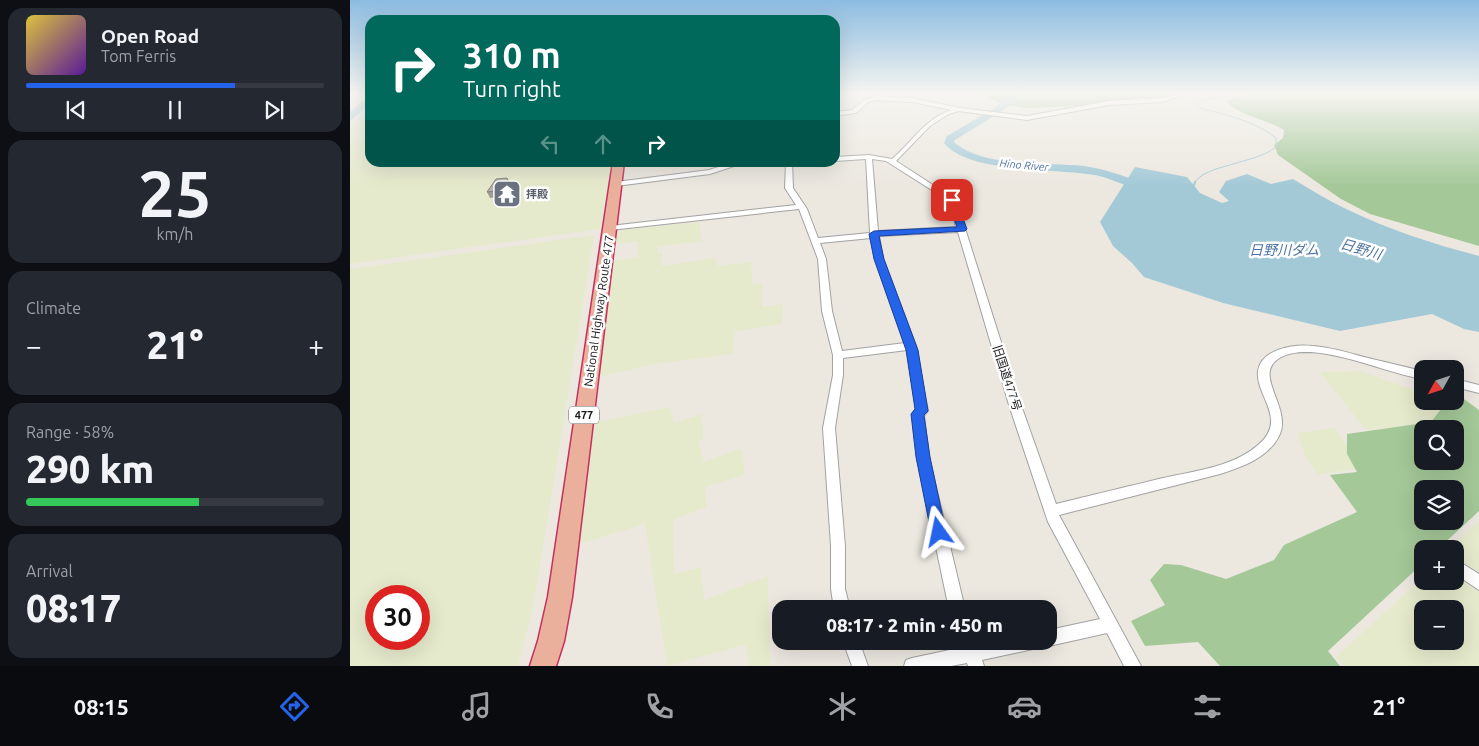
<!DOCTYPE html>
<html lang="en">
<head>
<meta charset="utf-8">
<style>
	:root { --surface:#171b24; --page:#242831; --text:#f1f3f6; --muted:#9ea1a6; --line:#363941; --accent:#2563eb }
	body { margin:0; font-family:Ubuntu,"Noto Sans JP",sans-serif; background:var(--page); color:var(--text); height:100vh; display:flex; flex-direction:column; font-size:19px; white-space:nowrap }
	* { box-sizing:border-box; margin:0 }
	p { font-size:16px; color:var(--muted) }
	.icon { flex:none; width:28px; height:28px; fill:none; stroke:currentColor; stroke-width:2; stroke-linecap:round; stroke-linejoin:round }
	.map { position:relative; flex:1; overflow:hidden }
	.side { display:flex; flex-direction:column; gap:8px; padding:8px; background:#0d0f14; width:350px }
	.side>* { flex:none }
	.top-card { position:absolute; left:15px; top:15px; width:475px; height:152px; border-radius:15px; box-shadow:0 5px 20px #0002; background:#00695c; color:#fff; overflow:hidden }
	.needle { width:32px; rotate:230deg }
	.tools { position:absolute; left:1064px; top:360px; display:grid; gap:10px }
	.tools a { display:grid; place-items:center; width:50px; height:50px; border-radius:10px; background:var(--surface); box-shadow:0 5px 20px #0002; font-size:25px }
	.speed { position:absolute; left:15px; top:585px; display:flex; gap:10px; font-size:25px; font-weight:700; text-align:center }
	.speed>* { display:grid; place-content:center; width:65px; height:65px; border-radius:50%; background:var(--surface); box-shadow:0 5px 20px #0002; line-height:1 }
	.speed .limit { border:8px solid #d22; background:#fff; color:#111 }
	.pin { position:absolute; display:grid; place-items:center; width:42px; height:42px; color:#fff; margin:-21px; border-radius:10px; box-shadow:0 2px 8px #0006 }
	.me { position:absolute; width:55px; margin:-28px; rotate:348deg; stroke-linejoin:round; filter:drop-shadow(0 0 4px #0008) }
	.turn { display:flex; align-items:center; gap:18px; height:105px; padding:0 15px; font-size:22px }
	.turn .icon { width:65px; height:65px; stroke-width:2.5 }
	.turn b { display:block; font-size:35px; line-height:42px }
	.lanes { display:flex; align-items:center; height:48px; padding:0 15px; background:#0003; justify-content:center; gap:25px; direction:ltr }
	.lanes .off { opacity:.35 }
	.big { font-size:38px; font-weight:800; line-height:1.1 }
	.side .tile { flex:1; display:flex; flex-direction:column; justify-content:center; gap:8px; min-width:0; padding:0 18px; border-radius:15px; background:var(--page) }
	.side .dial { align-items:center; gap:0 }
	.dial b { font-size:65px; line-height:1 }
	.song { display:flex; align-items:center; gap:15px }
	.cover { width:60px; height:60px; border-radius:8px; background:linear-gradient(135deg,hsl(50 70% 55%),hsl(270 70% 35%)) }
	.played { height:5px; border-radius:2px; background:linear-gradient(90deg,var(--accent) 70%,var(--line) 70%) }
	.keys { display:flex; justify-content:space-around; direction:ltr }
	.heat { display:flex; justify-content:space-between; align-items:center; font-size:28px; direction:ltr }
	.charge { height:8px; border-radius:4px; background:linear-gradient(90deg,#34c759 58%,var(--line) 0) }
	.trip { position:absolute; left:422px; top:600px; width:285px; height:50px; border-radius:15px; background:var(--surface); box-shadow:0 5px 20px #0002; font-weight:800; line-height:50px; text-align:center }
	.menu { display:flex; height:80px; justify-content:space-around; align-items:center; background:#090b0e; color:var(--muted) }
	.menu .icon { width:35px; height:35px }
	.menu .selected { color:var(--accent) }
	.menu b { font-size:22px; color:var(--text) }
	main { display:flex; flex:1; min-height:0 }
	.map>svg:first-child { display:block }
	.farmland { fill:#e6eacc; fill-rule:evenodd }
	.forest { fill:#a4c898; fill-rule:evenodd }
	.water { fill:#a3c9d7 }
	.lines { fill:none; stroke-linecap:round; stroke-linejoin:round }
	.stream-far1 { stroke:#a3c9d7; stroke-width:1 }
	.stream { stroke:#a3c9d7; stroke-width:2 }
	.river { fill:#a3c9d7; fill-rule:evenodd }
	.minor-casing { stroke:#a2a2a2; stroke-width:2 }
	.trunk-casing { stroke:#c7305e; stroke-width:3 }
	.minor { fill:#fff; fill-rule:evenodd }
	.trunk { fill:#eab09b; fill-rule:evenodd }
	.wall { fill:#a19b96 }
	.shaded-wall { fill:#837e7a }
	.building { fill:#bbb4ae; stroke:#837e7a }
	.route { fill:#2563eb; stroke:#184099 }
	.labels { text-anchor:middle; stroke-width:5; stroke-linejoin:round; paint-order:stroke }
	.far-water-label { font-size:11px; font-style:italic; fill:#4f75a2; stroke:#fff }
	.far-worship-label { font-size:11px; font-weight:bold; fill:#5b616d; stroke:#fff; text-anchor:start }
	.shield { fill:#fff; stroke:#5f5f5f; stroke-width:1 }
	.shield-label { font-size:11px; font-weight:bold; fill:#1b1b1b }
	.street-label { font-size:12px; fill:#1b1b1b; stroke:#fff }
	.water-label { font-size:14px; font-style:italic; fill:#4f75a2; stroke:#fff }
</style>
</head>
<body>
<main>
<section class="side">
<div class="tile">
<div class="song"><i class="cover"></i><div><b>Open Road</b><p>Tom Ferris</p></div></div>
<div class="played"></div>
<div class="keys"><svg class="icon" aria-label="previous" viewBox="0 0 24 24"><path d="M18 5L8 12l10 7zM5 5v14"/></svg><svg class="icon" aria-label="pause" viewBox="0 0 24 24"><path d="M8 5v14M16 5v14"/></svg><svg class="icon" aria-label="next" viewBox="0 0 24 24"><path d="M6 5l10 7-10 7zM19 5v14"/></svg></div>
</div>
<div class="tile dial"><b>25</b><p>km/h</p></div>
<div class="tile"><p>Climate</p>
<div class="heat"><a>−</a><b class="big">21°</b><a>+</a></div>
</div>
<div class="tile"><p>Range · 58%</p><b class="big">290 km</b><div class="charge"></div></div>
<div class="tile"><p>Arrival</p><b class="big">08:17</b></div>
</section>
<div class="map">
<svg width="1129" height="666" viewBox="0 0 1129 666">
	<rect width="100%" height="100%" fill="#ece8e0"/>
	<path class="farmland" d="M20,109V162L261,163L250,229L0,264V129Z
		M350,222L351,241L308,247L307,253H312V266L365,258L368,266L401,262L403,285L412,283V307L433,304L432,324L385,331L383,354L305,364L248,377L263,261L288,257V241L266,244V233L271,230Z
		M244,235L183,608L168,666H0V269ZM69,596V639H26V596Z
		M1011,371L1072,393V401H1081L1093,417L1090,425L1015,429L970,372Z
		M320,407L324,423L352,414L353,439L348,441L354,462L392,448L395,475L355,487L356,507L323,520L324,574L351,567L354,600L418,576L420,666H399L395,645L317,666L295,524L226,545L242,423Z
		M985,428L1011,469L968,474L957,460L947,433Z
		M1129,521V573L1105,555V549H1097Z
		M1105,573L1129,587V666H994L986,657L1072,578V581H1105ZM1072,609H1105V641H1072Z"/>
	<path class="forest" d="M639,93H826L805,99L771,104L677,108L654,105L638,97Z
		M923,93H1129V246L1020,214L991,199L928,155L924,145L933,138L934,130C916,119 892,117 877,102C889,93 908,96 923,93Z
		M1105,397L1114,399L1129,410V511L1088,549H1072V564L978,651L990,666H870L848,642L795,646L781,621L815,605L800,580L814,564L831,565L876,579L924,560L934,545L1007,512L980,475L1007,472L997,454V434L1081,422L1091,409L1084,401H1105ZM1072,429H1105V461H1072ZM1072,489H1105V521H1072Z"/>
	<path class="water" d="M785,167L837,177L850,193L872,203L879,201L869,192L876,181L897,174L921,184L943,179C960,189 977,200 994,208C1037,229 1083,244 1129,256V332L1114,329L1082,314L990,331L873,303L794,277L782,263L763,246L750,222Z"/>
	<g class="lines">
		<path class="stream-far1" d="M845,183C850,166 908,163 926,147V138C903,120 877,115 849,108L847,105L849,101L886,93"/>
		<path class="stream" d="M843,188L845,182"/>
		<path class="river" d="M665,93H674L652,111L605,140L604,142C633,168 697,162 734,166C757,169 778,178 800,185L802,187L800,189C787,193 760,177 745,175C706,168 619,174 594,143L597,136L646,107Z
			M20,95V103L3,119L0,120V112Z"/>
		<defs>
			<path id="minor" d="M832,93H839L812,102L759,105L677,120L608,111L597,115L580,126L546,161L606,200L671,405L706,504C741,495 777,487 813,478C844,471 883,467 908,445C939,419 905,396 908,371C911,349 944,344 962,346C979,347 996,352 1014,357C1033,362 1053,366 1072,371V379C1036,372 999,355 961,352C951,352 938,352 928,359C903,376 943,409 929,436C918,458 892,467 870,474L709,515L791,666H774L757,633L699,646L693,644L692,641H699V630L750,619L698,522L659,405L608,232L529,236L533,259L566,346L578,411L574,416L579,457L615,609H599L567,457L562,414L566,409L557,350L493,358V375L485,428L495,546V589L500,609H484L481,589V546L473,428L483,375V355L472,311L468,259L449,209L260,230L256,228L260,226L446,205L435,188L436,162H442L443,188L457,209L468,238L520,233L516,159L485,161V157L519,155L542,159C562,142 575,119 601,110L562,102L526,100L518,102L506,113L485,116V112L502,110L514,100L526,96L562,98L610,108L677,116L759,101L812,98ZM522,159L536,161L599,201L606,227L528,231ZM521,238L525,259L555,343L492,351L482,311L476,259L470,243Z
				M384,162H396L360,174L266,186L262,184L266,182L359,170Z
				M1105,379L1129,385V393L1105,387Z
				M1105,559L1129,574V590L1105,574Z
				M493,641H509L518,666H502Z
				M607,641H623L624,645L643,641H691L689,647L683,649L632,660L634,666H618L617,663L601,666H554L556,660L562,658L609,648Z"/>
			<path id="trunk" d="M263,162H274L222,597L214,641L206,666H180L188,641L198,597Z"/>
		</defs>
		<use href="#minor" class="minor-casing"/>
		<use href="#trunk" class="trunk-casing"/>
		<use href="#minor" class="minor"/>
		<use href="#trunk" class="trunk"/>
	</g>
	<path class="wall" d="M162,189L157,196L140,198L137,192Z"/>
	<path class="shaded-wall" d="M159,183L162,189L157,196L154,190Z"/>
	<path class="building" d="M157,178L159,183L154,190L137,192L146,179Z"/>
	<linearGradient id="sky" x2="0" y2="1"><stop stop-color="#8cbce1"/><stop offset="0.5" stop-color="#f6f5f1"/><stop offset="1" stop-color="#f6f5f1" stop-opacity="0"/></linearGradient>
	<rect width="1129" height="186" fill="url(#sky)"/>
	<path class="route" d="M602,197L606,200L617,229L615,231L529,236L534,259L568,350L578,411L574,415L580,457L596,532L594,537L589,539L583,537L581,532L566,457L561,414L565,409L556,350L524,259L519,234L524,231L607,227L597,200Z"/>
	<defs>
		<symbol id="temple-square" viewBox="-11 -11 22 22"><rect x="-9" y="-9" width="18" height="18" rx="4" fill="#6b7280" stroke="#fff"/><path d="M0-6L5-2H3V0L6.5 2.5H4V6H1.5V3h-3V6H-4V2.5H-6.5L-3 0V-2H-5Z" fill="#fff"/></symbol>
	</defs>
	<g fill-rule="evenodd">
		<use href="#temple-square" x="141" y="178" width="32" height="32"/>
	</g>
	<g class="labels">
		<g class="far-water-label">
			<text transform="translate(674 165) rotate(5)" y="4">Hino River</text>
		</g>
		<g class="far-worship-label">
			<text x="176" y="198">拝殿</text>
		</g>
		<rect class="shield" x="219" y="406.5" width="30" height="17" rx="4"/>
		<g class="shield-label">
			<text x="234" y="419">477</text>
		</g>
		<g class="street-label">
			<text transform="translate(249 311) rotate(-82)" y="4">National Highway Route 477</text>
			<text transform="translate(657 378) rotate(72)" y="4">旧国道477号</text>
		</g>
		<g class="water-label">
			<text transform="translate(1011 249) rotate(16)" y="5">日野川</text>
			<text x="934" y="255">日野川ダム</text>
		</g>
	</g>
</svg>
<div class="tools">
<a><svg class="needle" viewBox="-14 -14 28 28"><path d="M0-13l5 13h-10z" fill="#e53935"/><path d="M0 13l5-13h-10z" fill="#9ea1a6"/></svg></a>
<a><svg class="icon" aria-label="search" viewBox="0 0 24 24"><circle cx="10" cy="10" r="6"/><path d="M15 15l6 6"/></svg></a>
<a><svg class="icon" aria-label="layers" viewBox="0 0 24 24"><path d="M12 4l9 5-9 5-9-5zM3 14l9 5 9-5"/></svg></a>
<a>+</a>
<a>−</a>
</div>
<div class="speed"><div class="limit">30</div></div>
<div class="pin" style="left:602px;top:200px;background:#d93025"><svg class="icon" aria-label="arrive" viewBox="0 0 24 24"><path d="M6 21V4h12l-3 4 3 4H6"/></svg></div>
<svg class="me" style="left:589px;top:532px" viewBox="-20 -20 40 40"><path d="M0-17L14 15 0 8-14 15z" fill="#2563eb" stroke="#fff" stroke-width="4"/></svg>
<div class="trip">08:17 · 2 min · 450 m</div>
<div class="top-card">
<div class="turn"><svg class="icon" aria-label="right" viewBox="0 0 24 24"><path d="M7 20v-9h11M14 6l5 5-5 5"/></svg><div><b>310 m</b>Turn right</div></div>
<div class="lanes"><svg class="icon off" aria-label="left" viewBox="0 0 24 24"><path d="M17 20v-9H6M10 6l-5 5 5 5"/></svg><svg class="icon off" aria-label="ahead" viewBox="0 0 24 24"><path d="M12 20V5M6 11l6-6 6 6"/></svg><svg class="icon" aria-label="right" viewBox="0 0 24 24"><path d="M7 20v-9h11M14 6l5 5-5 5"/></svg></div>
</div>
</div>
</main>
<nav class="menu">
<b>08:15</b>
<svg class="icon selected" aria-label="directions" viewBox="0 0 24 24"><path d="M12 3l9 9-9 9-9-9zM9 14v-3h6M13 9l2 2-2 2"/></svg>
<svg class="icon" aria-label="music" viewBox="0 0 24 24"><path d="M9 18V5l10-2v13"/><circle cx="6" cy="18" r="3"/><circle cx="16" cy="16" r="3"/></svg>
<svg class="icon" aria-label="phone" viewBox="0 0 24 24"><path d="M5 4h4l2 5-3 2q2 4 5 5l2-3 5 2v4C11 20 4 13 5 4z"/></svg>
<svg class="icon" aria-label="climate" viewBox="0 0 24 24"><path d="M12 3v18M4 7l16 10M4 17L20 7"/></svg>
<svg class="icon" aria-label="car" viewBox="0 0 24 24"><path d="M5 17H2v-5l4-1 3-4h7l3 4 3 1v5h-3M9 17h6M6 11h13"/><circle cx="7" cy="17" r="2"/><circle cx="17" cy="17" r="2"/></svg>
<svg class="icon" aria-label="filters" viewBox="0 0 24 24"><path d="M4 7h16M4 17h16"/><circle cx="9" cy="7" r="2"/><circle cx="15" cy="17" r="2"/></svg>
<b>21°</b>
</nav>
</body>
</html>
